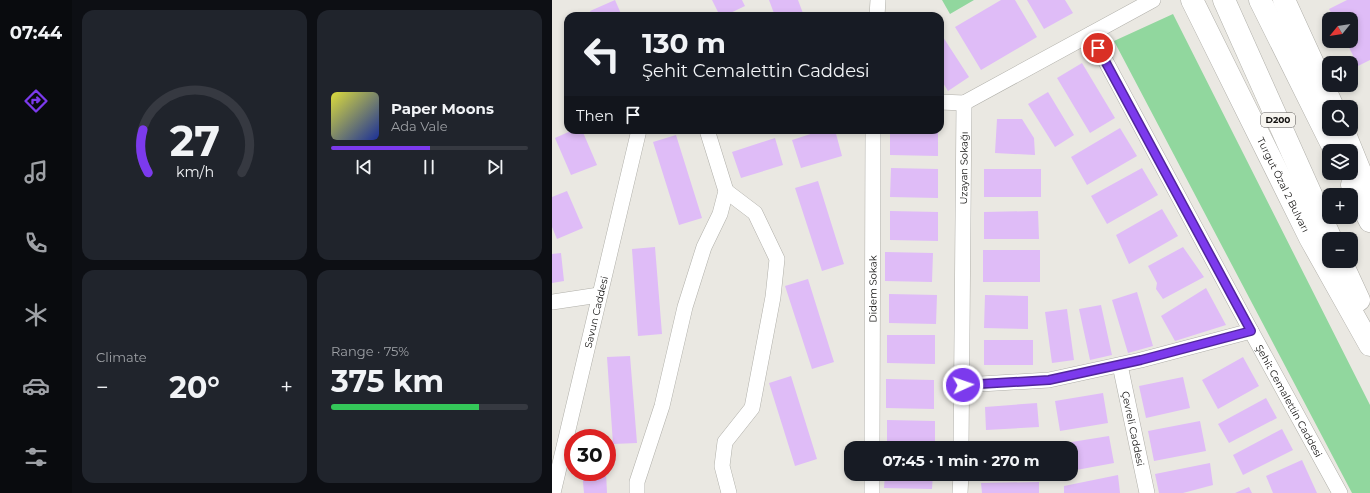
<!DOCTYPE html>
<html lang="en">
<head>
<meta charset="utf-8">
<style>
	:root { --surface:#171b24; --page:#20242c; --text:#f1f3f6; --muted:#9ea1a6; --line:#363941; --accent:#7c3aed }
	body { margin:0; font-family:Montserrat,sans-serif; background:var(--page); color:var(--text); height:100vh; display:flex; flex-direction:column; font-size:15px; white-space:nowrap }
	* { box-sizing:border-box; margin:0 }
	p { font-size:13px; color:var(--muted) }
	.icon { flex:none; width:22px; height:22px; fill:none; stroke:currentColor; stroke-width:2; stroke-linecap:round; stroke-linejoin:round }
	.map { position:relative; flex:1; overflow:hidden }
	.details { display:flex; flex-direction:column; gap:10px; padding:10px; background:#0d0f14; width:480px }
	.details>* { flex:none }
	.banner { position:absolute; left:12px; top:12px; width:380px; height:122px; border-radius:12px; box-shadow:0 2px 6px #0003; background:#171b24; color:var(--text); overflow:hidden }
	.needle { width:26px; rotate:240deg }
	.controls { position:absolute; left:770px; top:12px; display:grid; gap:8px }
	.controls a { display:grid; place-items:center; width:36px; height:36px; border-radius:8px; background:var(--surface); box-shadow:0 2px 6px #0003; font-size:20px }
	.speed { position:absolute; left:12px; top:429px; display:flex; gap:8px; font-size:20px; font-weight:700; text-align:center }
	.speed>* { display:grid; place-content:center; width:52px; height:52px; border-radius:50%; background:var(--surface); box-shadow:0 2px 6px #0003; line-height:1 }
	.speed .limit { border:6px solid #d22; background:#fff; color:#111 }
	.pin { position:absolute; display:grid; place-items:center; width:34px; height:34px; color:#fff; margin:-17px; border:2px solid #fff; border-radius:50%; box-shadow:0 1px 4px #0007 }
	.me { position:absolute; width:44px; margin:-22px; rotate:87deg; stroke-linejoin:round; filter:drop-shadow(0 0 3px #0008) }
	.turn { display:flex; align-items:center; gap:14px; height:84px; padding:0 12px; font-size:18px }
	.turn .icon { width:52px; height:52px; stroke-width:2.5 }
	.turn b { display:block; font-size:28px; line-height:34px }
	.then { display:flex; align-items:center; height:38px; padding:0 12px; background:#0003; gap:8px; font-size:15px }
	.big { font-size:30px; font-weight:700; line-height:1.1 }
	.details .widget { flex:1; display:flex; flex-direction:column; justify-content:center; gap:6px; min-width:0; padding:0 14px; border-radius:12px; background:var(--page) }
	.details .dial { align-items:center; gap:0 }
	.dial svg { height:104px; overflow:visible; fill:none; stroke:var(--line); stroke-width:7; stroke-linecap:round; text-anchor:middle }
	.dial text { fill:var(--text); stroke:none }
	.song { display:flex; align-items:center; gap:12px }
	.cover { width:48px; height:48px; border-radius:6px; background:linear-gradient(135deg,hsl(60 70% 55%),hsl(230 70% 35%)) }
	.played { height:4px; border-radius:2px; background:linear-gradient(90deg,var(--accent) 50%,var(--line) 50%) }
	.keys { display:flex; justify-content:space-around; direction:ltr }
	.heat { display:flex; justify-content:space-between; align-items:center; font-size:22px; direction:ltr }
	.charge { height:6px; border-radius:3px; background:linear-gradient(90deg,#34c759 75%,var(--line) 0) }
	.details .tiles { flex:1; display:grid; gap:10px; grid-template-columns:repeat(2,1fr) }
	.trip { position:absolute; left:292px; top:441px; width:234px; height:40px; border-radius:12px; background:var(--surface); box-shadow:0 2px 6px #0003; font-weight:700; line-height:40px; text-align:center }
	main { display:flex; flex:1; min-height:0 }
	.dock { display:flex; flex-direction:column; width:72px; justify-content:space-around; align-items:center; background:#090b0e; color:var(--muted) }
	.dock .icon { width:28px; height:28px }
	.dock .current { color:var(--accent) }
	.dock b { font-size:18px; color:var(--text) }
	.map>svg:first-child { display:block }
	.green { fill:#91d79e }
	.building { fill:#dfbcf7 }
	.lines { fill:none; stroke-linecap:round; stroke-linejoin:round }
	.minor-casing { stroke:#b0afa9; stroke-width:16 }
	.highway-casing { stroke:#b0afa9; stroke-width:23 }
	.minor { stroke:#fff; stroke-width:15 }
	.highway { stroke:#fff; stroke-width:22 }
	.route-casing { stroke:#51269a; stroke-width:10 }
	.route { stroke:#7c3aed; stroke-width:7 }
	.labels { text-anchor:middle; stroke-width:4; stroke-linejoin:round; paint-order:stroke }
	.shield { fill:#f7f5f0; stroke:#575553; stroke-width:1 }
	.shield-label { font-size:9px; font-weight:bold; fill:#121110 }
	.street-label { font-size:10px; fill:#121110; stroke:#f7f5f0 }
</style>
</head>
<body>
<main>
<nav class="dock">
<b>07:44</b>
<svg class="icon current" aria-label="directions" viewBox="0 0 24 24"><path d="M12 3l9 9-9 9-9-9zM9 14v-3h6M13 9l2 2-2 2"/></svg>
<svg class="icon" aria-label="music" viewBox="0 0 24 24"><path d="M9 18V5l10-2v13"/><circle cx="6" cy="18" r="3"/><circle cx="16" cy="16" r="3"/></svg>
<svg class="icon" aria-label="phone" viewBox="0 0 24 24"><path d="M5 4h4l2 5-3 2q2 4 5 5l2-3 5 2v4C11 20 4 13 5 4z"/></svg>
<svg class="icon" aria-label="climate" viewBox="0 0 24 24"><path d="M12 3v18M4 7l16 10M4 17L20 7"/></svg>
<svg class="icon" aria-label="car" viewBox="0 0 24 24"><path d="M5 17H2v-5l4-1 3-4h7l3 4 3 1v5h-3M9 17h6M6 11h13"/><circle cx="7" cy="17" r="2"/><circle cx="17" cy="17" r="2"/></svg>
<svg class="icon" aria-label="filters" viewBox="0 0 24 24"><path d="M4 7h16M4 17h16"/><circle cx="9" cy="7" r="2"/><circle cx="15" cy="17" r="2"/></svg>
</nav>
<section class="details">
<div class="tiles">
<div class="widget dial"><svg viewBox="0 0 100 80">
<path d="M14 69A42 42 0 1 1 86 69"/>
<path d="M14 69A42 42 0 0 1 10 36" stroke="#7c3aed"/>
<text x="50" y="56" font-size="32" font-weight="700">27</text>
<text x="50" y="72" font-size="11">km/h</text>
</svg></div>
<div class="widget">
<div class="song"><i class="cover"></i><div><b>Paper Moons</b><p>Ada Vale</p></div></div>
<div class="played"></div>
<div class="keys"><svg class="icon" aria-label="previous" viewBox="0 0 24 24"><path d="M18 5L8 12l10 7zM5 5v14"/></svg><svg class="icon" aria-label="pause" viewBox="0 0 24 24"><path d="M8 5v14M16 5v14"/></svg><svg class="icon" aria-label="next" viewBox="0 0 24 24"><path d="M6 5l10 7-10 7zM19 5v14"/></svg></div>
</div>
<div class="widget"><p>Climate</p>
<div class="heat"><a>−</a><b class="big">20°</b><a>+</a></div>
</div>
<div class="widget"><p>Range · 75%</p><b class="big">375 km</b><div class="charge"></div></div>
</div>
</section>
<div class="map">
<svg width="818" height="493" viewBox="0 0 818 493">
	<rect width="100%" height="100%" fill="#eae8e2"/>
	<path class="green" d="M390,0H422L398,14Z
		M621,14L818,405V493H800L562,41Z"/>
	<path class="building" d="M63,0L70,16H40L38,11Z
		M160,0H190L193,6L172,16H168Z
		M217,0H246L252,16H223Z
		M449,0H463L485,37L429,70L403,27Z
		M475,0H513L521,13L492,29Z
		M795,0H818V60L806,66L794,41H799V19H783L777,9Z
		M391,37L417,77L396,91L388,78V39Z
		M530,63L563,118L538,133L505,78Z
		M496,92L522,135L503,147L476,104Z
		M445,119H470L482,138L483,155L443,153Z
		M568,128L585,156L535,185L519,157Z
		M21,130H30L45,165L19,175L3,138Z
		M271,130H283L290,156L249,168L240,140Z
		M338,130H386V156L338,155Z
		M124,135L150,218L127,225L101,142Z
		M223,138L231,165L189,178L180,152Z
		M339,168L386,169V198L338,197Z
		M590,168L606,195L555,224L539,196Z
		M432,169H489V197H432Z
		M266,181L292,264L270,271L243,188Z
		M15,191L31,228L5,239L0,227V197Z
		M610,209L626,236L577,264L564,235Z
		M338,211L386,212V241L338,240Z
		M486,211L487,239H432V212Z
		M103,247L110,334L86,336L80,249Z
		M631,247L652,277L611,299L604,289L605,283L596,266Z
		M431,250H488V282H431Z
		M333,252L381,253L380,282L333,281Z
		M9,253L12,281L0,283V254Z
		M256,279L282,362L260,369L233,286Z
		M654,288L674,325L623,341L609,316Z
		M585,292L601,346L576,353L560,300Z
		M337,294L385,295L384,324L337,323Z
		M433,295L476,296V329L432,328Z
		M549,305L560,355L538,360L527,309Z
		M515,309L522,360L500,363L493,312Z
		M335,335H383V364L335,363Z
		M432,340H481V365H432Z
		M78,356L85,443L61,444L55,357Z
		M691,357L707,386L666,409L650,380Z
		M239,376L265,459L243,466L217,383Z
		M631,377L638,408L594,418L587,386Z
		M334,379L382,380V409L334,408Z
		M551,393L556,423L508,431L503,401Z
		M714,398L725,418L677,443L666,424Z
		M485,403L487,427L434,430L433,407Z
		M335,420L383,421V448H335Z
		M648,421L654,451L602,461L596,431Z
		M730,429L741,450L691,475L681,455Z
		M557,436L562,463L519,471V448H508L507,444Z
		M485,443V448H435V445Z
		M750,460L765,493H721L714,476Z
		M658,463L661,485L631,493H607L603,474Z
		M30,472H54L55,493H32Z
		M333,474H381L380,489L332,488Z
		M566,475L568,493H512V486Z
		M487,482V493H430L429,483Z
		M697,487L700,493H683Z"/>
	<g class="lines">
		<defs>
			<g id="minor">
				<path d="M325,16L326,0"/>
				<path id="s1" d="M539,34L699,331L788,493"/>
				<path d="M388,102L412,103"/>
				<path d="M412,103L601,0"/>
				<path d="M174,191L203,213L225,259L221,297L200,408L173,442L170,466L177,493"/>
				<path d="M0,302L47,295"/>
				<path id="s2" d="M568,365L595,493"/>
				<path d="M411,385L497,380L589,360L699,331"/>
				<path id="s3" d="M320,448L321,130"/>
				<path id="s4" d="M409,448L412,103"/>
				<path id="s5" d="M1,493L87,130"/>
				<path d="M85,493V482L110,406L133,307L152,247L168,214L174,191L155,130"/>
				<path d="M320,493V474"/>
				<path d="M408,493L409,474"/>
			</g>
			<g id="highway">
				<path id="s6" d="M640,0L758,238L818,345"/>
				<path d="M672,0L779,239"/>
				<path d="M708,0L783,151"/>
				<path d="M732,0L781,107"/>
				<path d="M791,129L818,196"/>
				<path d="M800,185L818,221"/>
				<path d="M789,261L807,300"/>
			</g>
		</defs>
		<use href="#minor" class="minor-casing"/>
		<use href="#highway" class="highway-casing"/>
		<use href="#minor" class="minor"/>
		<use href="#highway" class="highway"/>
	</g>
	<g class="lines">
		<defs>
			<path id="route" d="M411,385L497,380L589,360L699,331L546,48"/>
		</defs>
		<use href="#route" class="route-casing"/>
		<use href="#route" class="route"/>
	</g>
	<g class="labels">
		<rect class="shield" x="709" y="113" width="34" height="14" rx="3"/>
		<g class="shield-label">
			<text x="726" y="123">D200</text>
		</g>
		<g class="street-label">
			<text dy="4" stroke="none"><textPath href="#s4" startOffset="280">Uzayan Sokağı</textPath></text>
			<text dy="4" stroke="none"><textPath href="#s6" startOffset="206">Turgut Özal 2 Bulvarı</textPath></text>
			<text dy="4" stroke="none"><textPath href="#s3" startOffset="159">Didem Sokak</textPath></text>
			<text dy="4" stroke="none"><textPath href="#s5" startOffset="186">Savun Caddesi</textPath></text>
			<text dy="4" stroke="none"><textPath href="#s1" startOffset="417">Şehit Cemalettin Caddesi</textPath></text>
			<text dy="4" stroke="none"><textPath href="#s2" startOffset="65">Çevreli Caddesi</textPath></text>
		</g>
	</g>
</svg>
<div class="controls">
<a><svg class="needle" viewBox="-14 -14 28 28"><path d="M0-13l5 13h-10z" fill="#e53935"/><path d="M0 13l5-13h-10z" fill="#9ea1a6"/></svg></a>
<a><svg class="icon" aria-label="sound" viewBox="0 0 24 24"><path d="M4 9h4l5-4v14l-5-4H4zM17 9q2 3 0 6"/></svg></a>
<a><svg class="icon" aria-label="search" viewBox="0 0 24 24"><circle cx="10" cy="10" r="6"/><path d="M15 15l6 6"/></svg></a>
<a><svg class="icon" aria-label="layers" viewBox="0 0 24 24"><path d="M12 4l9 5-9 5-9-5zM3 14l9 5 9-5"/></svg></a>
<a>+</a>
<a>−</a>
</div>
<div class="speed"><div class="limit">30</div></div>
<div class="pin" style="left:546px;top:48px;background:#d93025"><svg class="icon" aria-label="arrive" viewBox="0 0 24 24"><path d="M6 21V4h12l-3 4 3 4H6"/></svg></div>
<svg class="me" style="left:411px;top:385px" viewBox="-20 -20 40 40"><circle r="17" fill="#7c3aed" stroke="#fff" stroke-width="3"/><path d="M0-11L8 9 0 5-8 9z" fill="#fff"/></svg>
<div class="trip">07:45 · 1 min · 270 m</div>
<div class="banner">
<div class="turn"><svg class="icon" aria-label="left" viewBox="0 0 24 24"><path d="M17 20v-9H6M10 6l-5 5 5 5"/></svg><div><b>130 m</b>Şehit Cemalettin Caddesi</div></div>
<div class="then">Then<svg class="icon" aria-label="arrive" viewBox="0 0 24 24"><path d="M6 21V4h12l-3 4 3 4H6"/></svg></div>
</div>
</div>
</main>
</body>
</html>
